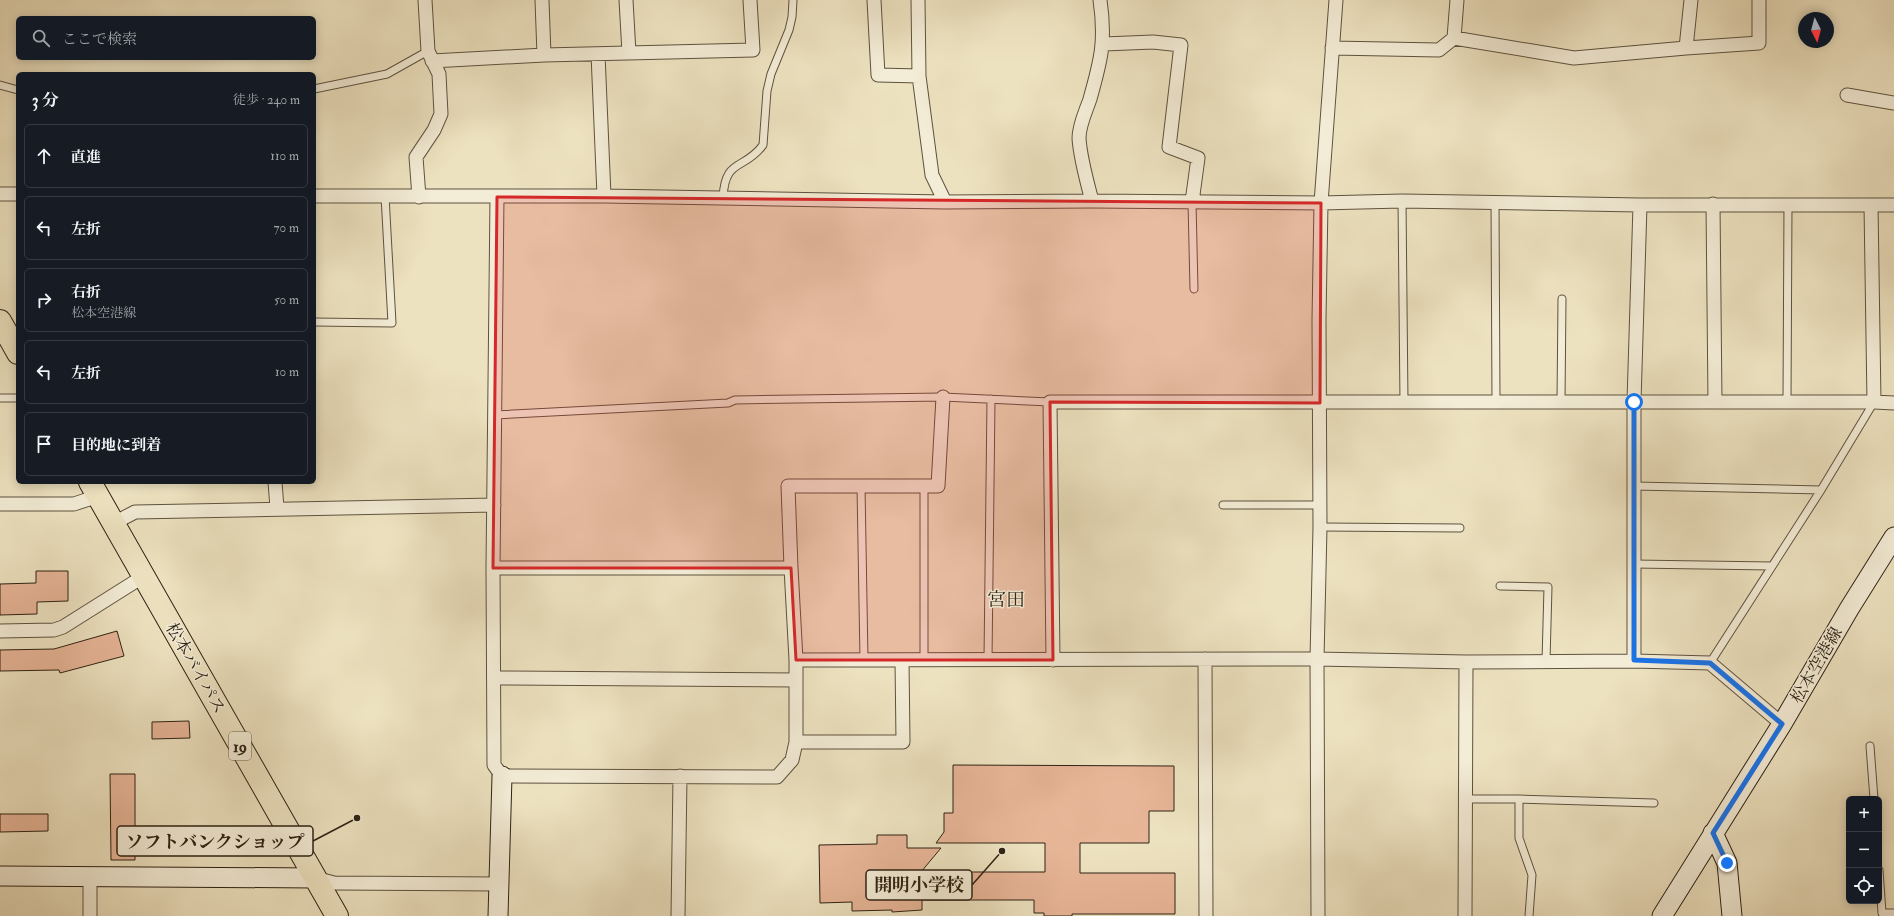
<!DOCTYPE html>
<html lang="ja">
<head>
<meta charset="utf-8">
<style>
	body { margin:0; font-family:"IM FELL Double Pica","Noto Serif JP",serif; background:#242831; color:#f1f3f6 }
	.controls { position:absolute; right:12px; bottom:12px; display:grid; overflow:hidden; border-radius:6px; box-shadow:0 2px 10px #0003 }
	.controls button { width:36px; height:36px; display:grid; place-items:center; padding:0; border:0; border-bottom:1px solid #363941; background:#171b24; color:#f1f3f6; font:20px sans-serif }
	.compass { position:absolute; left:1798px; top:12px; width:36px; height:36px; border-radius:50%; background:#171b24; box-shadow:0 2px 10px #0003; rotate:174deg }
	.stop { position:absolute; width:12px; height:12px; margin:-9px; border:3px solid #1a73e8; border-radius:50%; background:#fff }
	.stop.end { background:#1a73e8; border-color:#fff; box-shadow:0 1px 4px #0008 }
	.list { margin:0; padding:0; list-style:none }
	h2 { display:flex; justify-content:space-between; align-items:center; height:52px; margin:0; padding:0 16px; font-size:17px }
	h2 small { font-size:13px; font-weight:400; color:#9ea1a6 }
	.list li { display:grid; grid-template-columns:26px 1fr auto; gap:12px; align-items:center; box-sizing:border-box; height:64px; margin:0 8px 8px; padding:0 8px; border:1px solid #363941; border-radius:6px }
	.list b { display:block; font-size:15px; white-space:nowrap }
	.list p { margin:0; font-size:13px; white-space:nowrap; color:#9ea1a6 }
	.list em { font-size:13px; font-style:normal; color:#9ea1a6 }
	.icon { flex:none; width:22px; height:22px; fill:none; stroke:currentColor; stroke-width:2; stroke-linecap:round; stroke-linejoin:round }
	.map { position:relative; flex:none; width:1894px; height:916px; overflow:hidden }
	.search { position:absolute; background:#171b24; box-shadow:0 2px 10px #0003; left:16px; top:16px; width:300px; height:44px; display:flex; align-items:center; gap:10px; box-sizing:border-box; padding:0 14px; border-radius:6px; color:#9ea1a6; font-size:15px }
	.panel { position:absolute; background:#171b24; box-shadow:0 2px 10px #0003; left:16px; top:72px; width:300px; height:412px; border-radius:6px }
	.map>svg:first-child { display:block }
	.building { fill:#e7b597; stroke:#2e2214 }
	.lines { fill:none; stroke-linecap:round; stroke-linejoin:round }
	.lane-casing { stroke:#5e523f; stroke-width:9 }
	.street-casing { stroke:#5e523f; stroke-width:15 }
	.secondary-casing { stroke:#2e2214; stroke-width:21 }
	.highway-casing { stroke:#2e2214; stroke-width:24 }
	.lane { stroke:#f3ecd6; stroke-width:7 }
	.street { stroke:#f3ecd6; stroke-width:13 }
	.secondary { stroke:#f3ecd6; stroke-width:19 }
	.highway { stroke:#ede2c0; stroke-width:22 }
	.route { stroke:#1a73e8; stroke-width:5 }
	.marked { fill:#d62828; fill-opacity:0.2; stroke:#d62828; stroke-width:3; stroke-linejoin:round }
	.labels { text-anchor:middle; stroke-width:3; stroke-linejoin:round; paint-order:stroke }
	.shield { fill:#f3ecd6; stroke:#695f4e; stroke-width:1 }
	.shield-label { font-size:16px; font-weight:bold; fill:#2e2214 }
	.street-label { font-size:17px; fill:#2e2214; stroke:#f3ecd6 }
	.quarter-label { font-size:19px; fill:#2e2214; stroke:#f3ecd6 }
	.leader { fill:none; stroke:#2e2214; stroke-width:1.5 }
	.callout-dot { fill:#2e2214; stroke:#f3ecd6; stroke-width:1.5 }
	.callout { fill:#f3ecd6; stroke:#2e2214; stroke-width:1.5 }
	.callout-label { font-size:18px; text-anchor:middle; font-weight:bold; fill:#2e2214 }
</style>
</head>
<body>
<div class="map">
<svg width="1894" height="916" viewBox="0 0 1894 916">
	<rect width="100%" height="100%" fill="#ede2c0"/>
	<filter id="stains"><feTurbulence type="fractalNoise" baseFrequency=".005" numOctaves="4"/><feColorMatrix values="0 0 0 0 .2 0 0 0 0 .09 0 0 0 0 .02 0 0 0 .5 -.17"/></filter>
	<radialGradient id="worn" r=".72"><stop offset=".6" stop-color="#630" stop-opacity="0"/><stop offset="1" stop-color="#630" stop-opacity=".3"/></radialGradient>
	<path class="building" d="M36,571H68V601L37,602V614L0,615V584L36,583Z
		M117,631L124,656L60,673L59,670L0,671V650L54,649Z
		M189,721L190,738L152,739V722Z
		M953,765L1174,766V811H1149V843H1080V873H1175V914H1072V916H1044V913H1034V900H922V910L892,912V910L852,911V902L820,903L819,845L877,844V835H907V848H941L921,872H1045V843H936L944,832V813H953Z
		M110,774H135V860H111Z
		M0,814H48V831L0,832Z"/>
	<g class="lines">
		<g class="lane-casing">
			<path id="lane" d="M0,85L18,90
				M314,89L387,74L428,51
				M723,198C725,157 744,171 763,145L767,91L771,74L789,30L792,17L793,0
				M1402,201L1404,403
				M1192,202L1194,289
				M1495,202L1496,402
				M314,322L392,323L385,196
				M0,398H18
				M1561,402L1562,299
				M1787,402L1788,204
				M495,415L728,403L735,400L943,397L1050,402
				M861,486L864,660
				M1634,486L1821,490
				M1223,505H1320
				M1320,527L1460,528
				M1634,564L1772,566
				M1500,586L1548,587L1546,661
				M924,660V486
				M988,660L991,399
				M1710,663L1821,490L1874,402
				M1870,746L1874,799
				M1465,799H1519V838L1532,875L1529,916
				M1519,799L1654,803
				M1879,870L1882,913H1894"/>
		</g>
		<g class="street-casing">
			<path id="street" d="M542,0L544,55
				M626,0L629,53
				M874,0L878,75L919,76L932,175L945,202
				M918,0L919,76
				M1454,38L1457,0
				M1104,44L1153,42L1181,45L1169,147L1198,158L1192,202
				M1332,48L1439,50L1454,38L1574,58L1686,48L1691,0
				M1686,48L1759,43V0
				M598,54L604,196
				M432,61L544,55L753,50L750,0
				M1847,95L1894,103
				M0,194H18
				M314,196H604L945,202L1092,201L1321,203L1402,201L1640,205H1894
				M419,197L416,157L434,130L441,114L439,74L428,51L425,0
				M1092,201C1087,182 1080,157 1079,138C1079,125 1086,111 1090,99C1101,60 1106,41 1100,0
				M1713,204L1715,402
				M1871,205L1874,402
				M275,482L277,508
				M0,504H74L98,496
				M114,523L135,512L494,505
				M493,568H791L796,660V742L792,760L777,777L502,776L494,765L493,568L497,197
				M791,568L788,486H938L943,397
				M0,631L54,630L63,627L144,576
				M1205,659L1206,916
				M796,660L1317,659L1466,662L1634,661L1710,663L1782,724
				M1053,660L1050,402H1874L1894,403
				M1634,661V402L1640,205
				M494,678L796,680
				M796,742H903L902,660
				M315,878L334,883L499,884
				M90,916V876
				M678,916L680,776
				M1318,916L1317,659L1320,527L1319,320L1321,203L1336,0
				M1465,916L1466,662"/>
		</g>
		<g class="secondary-casing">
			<path id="secondary" d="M1713,833L1727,863L1732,916
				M0,876L315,878
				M498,916L502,776
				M1662,916L1782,724L1849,609L1894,537"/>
		</g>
		<g class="highway-casing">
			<path id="highway" d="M0,321L18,353
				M90,482L337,916"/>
		</g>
		<use href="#lane" class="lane"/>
		<use href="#street" class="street"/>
		<use href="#secondary" class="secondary"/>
		<use href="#highway" class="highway"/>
	</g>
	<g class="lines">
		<path class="route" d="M1634,402V660L1710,663L1782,724L1713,833L1727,863"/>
	</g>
	<path class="marked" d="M497,197L1321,203L1320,403L1050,402L1053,660H796L791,568H493Z"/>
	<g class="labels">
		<rect class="shield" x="229" y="732" width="22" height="28" rx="3"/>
		<g class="shield-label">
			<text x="240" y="752">19</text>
		</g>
		<g class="street-label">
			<text transform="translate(1816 665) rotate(-60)" y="6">松本空港線</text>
			<text transform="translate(196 668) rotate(60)" y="6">松本バイパス</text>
		</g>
		<g class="quarter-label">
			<text x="1006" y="606">宮田</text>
		</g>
	</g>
	<path class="leader" d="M357 818L313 841M1002 851L972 885"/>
	<g class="callout-dot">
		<circle cx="357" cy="818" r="4"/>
		<circle cx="1002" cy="851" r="4"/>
	</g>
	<g class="callout">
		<rect x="117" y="826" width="196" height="30" rx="4"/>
		<rect x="866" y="870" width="106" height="30" rx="4"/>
	</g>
	<g class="callout-label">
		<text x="215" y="848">ソフトバンクショップ</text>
		<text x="919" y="891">開明小学校</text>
	</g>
	<rect width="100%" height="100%" filter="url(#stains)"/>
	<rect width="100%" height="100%" fill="url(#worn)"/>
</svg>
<div class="controls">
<button>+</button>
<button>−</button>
<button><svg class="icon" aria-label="locate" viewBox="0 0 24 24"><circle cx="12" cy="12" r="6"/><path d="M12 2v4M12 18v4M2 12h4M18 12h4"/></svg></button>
</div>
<svg class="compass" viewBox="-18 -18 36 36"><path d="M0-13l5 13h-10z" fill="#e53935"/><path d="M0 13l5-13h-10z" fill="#9ea1a6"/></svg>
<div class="stop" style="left:1634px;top:402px"></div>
<div class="stop end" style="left:1727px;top:863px"></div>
<div class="search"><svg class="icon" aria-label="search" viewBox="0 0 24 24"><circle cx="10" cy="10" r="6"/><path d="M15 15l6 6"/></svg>ここで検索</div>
<section class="panel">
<h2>3 分<small>徒歩 · 240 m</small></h2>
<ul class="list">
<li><svg class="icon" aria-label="ahead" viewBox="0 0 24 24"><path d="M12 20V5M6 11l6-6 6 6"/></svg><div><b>直進</b></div><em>110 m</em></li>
<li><svg class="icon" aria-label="left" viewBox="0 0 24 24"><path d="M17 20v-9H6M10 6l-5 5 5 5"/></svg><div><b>左折</b></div><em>70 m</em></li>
<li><svg class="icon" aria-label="right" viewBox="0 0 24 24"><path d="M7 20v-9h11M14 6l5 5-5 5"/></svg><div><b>右折</b><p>松本空港線</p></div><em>50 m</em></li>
<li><svg class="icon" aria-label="left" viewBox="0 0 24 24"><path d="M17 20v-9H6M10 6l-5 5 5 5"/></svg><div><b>左折</b></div><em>10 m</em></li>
<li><svg class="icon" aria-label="arrive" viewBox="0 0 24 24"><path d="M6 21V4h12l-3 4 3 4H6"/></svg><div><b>目的地に到着</b></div></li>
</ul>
</section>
</div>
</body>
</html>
